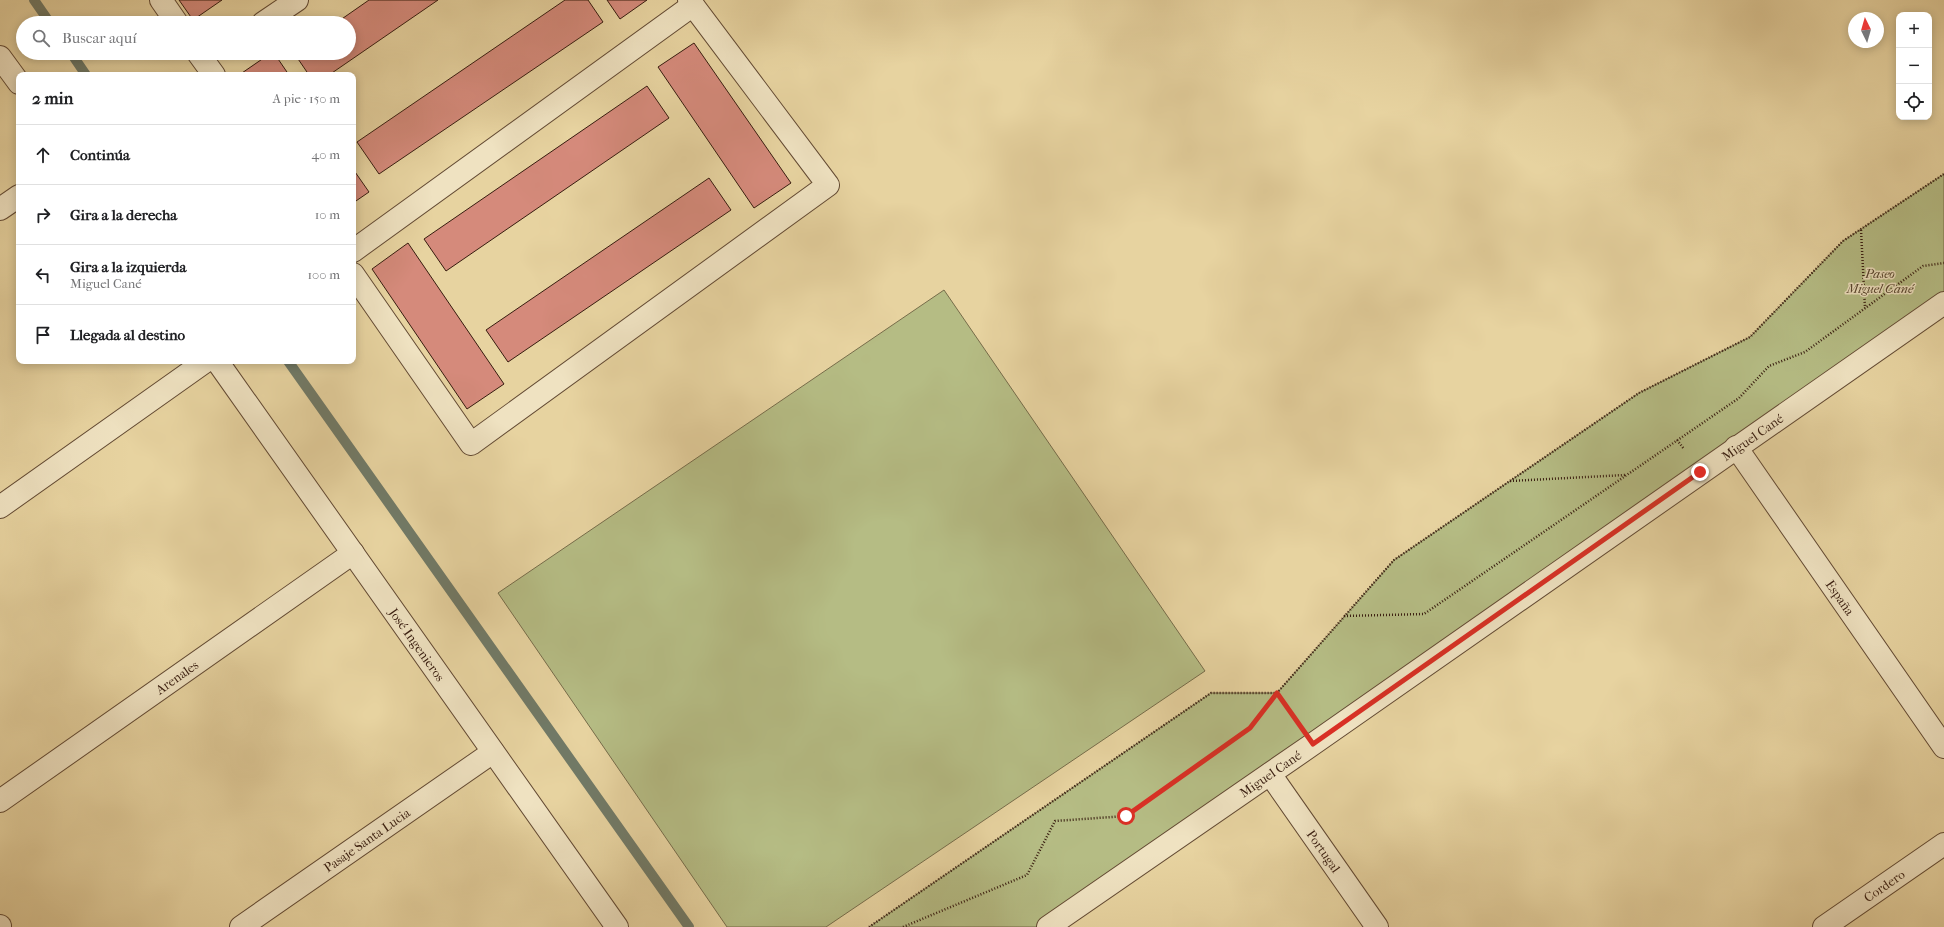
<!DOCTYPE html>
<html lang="es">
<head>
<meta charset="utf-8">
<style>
	body { margin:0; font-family:"IM FELL French Canon",serif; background:#f2f2f2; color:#202124 }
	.controls { position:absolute; right:12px; top:12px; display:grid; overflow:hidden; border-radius:8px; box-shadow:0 2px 10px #0003 }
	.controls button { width:36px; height:36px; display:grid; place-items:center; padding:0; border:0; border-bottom:1px solid #e0e0e0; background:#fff; color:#202124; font:20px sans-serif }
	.compass { position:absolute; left:1848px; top:12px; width:36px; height:36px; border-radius:50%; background:#fff; box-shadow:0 2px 10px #0003; rotate:355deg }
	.stop { position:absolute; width:12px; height:12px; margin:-9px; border:3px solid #d93025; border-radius:50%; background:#fff }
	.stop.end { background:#d93025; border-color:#fff; box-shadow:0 1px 4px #0008 }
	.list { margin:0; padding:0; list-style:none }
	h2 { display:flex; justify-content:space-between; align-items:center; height:52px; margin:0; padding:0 16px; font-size:17px }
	h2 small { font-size:13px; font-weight:400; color:#757577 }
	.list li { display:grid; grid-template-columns:26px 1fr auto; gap:12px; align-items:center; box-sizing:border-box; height:60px; padding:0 16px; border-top:1px solid #e0e0e0 }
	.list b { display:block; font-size:15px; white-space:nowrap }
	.list p { margin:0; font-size:13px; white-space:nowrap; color:#757577 }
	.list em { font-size:13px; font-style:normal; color:#757577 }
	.icon { flex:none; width:22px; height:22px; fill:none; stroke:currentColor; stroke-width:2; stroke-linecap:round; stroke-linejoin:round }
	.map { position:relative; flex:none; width:1944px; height:927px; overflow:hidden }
	.search { position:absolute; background:#fff; box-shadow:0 2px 10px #0003; left:16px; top:16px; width:340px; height:44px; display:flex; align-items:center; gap:10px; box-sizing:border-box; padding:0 14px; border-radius:22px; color:#757577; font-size:15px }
	.panel { position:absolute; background:#fff; box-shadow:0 2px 10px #0003; left:16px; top:72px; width:340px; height:292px; border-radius:8px }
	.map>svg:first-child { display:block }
	.green { fill:#b5bc84; stroke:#766c4a }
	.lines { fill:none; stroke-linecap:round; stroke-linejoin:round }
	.stream { stroke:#717a67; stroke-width:10 }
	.building { fill:#d58a7b; stroke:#371c0f }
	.street-casing { stroke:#634a33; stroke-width:24 }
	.path { stroke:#371c0f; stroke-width:2.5; stroke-dasharray:1 2; stroke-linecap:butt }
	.street { stroke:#efe2c1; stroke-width:22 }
	.route { stroke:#d93025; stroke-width:5 }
	.labels { text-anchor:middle; stroke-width:3; stroke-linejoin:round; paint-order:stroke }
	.park-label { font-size:13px; font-style:italic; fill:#56442c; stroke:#efe2c1 }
	.street-label { font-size:13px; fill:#371c0f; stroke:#efe2c1 }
</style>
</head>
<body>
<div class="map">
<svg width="1944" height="927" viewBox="0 0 1944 927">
	<rect width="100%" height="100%" fill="#e7d3a0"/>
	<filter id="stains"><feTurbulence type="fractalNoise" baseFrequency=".005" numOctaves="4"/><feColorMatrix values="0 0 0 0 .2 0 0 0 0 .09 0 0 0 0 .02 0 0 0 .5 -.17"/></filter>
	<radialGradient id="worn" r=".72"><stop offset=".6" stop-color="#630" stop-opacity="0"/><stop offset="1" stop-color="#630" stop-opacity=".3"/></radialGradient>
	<path class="green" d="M1944,174V301L1046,927H869L1211,693H1277L1394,560L1639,393L1750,337L1843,241Z
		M944,290L1205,671L826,927H727L498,593Z"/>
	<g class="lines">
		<path class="stream" d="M34,0L50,23
			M71,53L86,75
			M288,361L689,927"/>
	</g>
	<path class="building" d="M179,0H222L193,20Z
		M369,0H438L329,75H309L294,53H349V23H336Z
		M565,0H588L603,22L379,174L357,142Z
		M607,0H647L620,19Z
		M694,43L791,183L754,208L658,67Z
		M271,53H274L289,75H239Z
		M647,86L669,118L446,271L424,239Z
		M353,169L369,192L353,203Z
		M709,178L731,210L508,362L486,330Z
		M408,243L504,384L467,409L372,269Z"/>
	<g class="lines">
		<g class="street-casing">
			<g id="street">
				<path d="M161,0L177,23"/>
				<path d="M263,23L297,0"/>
				<path d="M198,53L214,75"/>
				<path d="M0,57L19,83"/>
				<path d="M0,209L19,196"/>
				<path d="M353,251L693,5"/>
				<path d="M353,274L471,444L828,185L689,0"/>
				<path id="s1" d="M217,361L617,927"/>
				<path id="s2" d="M1736,447L1944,747"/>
				<path d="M0,507L206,361"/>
				<path id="s3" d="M1270,774L1377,927"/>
				<path id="s4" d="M0,801L353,553"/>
				<path d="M0,926V927"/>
				<path id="s5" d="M241,927L493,752"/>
				<path id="s6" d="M1048,927L1313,744L1944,303"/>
				<path id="s7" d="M1824,927L1944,844"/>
			</g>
		</g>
		<path class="path" d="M1861,230L1865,308
			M1677,440L1684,449
			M1510,481L1625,475
			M1344,616L1424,614L1739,398L1769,366L1805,352L1923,266L1944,263
			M869,927L1211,693H1277L1394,560L1639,393L1750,337L1843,241L1944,174
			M903,927L1027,875L1055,821L1126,816L1250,728L1277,693L1297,721"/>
		<use href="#street" class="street"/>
	</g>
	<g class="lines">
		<path class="route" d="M1126,816L1250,728L1277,693L1313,744L1700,472"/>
	</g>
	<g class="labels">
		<g class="park-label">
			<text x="1880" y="278">Paseo<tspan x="1880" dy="15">Miguel Cané</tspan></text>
		</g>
		<g class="street-label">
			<text dy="5" stroke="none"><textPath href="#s6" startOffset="858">Miguel Cané</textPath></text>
			<text dy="5" stroke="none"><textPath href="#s2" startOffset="183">España</textPath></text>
			<text dy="5" stroke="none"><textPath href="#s1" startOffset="347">José Ingenieros</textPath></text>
			<text dy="5" stroke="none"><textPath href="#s4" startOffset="216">Arenales</textPath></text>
			<text dy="5" stroke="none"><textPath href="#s6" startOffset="270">Miguel Cané</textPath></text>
			<text dy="5" stroke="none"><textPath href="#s5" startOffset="153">Pasaje Santa Lucia</textPath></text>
			<text dy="5" stroke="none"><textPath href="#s3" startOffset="94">Portugal</textPath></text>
			<text dy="5" stroke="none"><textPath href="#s7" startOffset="73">Cordero</textPath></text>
		</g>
	</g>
	<rect width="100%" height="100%" filter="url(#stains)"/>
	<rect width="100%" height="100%" fill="url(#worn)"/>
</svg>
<div class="controls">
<button>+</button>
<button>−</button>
<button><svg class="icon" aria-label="locate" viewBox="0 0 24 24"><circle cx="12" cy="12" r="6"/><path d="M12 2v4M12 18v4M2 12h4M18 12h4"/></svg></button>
</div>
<svg class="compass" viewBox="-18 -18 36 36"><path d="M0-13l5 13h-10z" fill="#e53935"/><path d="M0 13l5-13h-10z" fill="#757577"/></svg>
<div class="stop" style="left:1126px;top:816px"></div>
<div class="stop end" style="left:1700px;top:472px"></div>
<div class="search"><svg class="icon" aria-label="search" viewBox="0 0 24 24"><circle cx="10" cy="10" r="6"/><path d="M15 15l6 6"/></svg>Buscar aquí</div>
<section class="panel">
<h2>2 min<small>A pie · 150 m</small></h2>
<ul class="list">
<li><svg class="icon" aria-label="ahead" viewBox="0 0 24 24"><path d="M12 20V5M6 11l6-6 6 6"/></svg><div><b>Continúa</b></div><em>40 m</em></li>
<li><svg class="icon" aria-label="right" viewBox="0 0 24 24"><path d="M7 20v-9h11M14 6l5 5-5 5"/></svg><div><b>Gira a la derecha</b></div><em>10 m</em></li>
<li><svg class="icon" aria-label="left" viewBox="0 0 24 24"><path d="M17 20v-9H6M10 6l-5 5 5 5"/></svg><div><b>Gira a la izquierda</b><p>Miguel Cané</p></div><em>100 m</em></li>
<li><svg class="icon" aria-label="arrive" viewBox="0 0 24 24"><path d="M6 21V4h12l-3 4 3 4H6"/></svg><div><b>Llegada al destino</b></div></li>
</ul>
</section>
</div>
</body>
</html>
